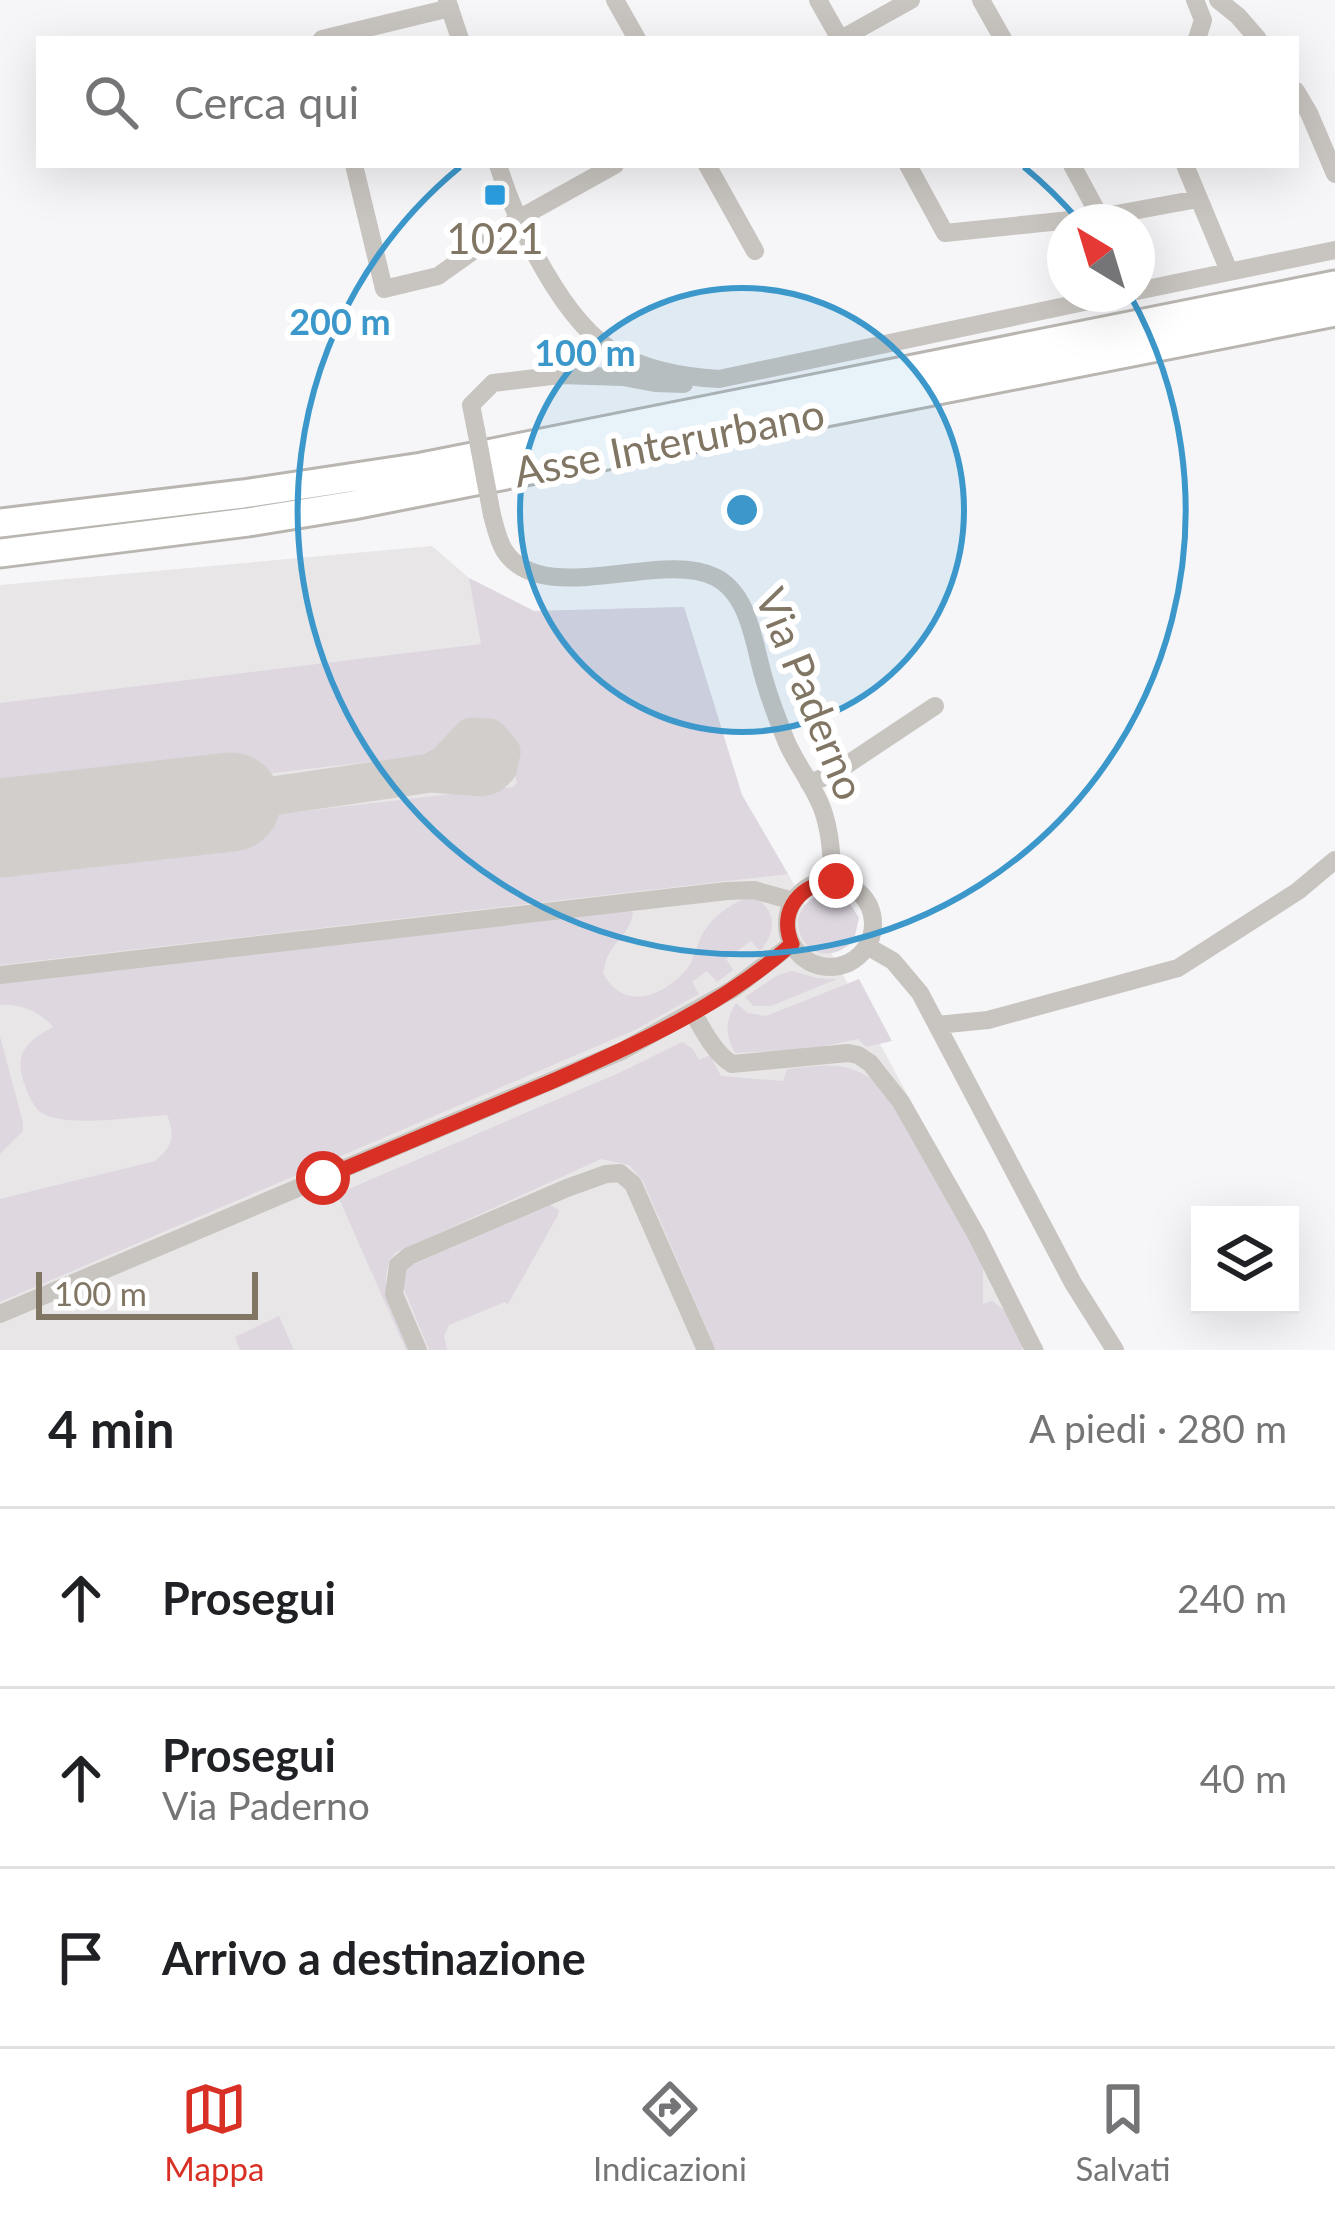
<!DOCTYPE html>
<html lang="it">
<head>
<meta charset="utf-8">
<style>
	body { margin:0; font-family:Lato,sans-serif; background:#f6f6f6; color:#202124 }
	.controls { position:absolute; right:36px; bottom:36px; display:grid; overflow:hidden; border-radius:0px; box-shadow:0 12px 48px #0002 }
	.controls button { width:108px; height:108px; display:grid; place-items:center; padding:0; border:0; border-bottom:3px solid #e0e0e0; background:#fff; color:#202124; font:60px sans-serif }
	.compass { position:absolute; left:1047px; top:204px; width:108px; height:108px; border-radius:50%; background:#fff; box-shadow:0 12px 48px #0002; rotate:322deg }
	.scale { position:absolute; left:36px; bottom:30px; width:222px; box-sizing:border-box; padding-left:12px; border:6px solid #817564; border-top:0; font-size:33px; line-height:42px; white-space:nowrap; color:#817564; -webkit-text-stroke:9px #fff; paint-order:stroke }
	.stop { position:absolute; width:36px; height:36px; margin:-27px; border:9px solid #d93025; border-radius:50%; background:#fff }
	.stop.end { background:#d93025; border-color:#fff; box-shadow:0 3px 12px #0008 }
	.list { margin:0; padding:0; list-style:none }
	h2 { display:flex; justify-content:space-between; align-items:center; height:156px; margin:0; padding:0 48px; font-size:51px }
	h2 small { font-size:39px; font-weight:400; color:#757577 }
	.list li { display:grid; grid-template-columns:78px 1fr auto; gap:36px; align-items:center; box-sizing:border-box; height:180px; padding:0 48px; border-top:3px solid #e0e0e0 }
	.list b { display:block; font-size:45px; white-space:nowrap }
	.list p { margin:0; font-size:39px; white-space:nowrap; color:#757577 }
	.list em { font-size:39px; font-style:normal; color:#757577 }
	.icon { flex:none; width:66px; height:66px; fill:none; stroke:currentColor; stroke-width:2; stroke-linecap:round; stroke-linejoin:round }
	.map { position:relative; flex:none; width:1335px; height:1350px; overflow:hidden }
	.search { position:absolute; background:#fff; box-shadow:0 12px 48px #0002; left:36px; right:36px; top:36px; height:132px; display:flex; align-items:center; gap:30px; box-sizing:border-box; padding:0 42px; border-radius:0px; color:#757577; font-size:45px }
	.sheet { height:696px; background:#fff }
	nav { display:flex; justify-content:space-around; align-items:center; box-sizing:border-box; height:168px; border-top:3px solid #e0e0e0; background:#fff; font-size:33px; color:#757577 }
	nav a { display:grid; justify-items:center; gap:6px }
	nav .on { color:#d93025 }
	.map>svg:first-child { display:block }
	.built { fill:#e8e6e6 }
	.green { fill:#ded7e0 }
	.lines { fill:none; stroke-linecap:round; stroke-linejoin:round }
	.taxiway { stroke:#d2cecc; stroke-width:39 }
	.runway { stroke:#d2cecc; stroke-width:99 }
	.highway-casing { stroke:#b9b6b1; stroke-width:33 }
	.minor { stroke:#c8c4bf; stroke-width:18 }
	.highway { stroke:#fff; stroke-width:27 }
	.minor-bridge { stroke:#c8c4bf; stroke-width:18 }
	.route { stroke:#d93025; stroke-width:15 }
	.ring { fill:none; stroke:#3c97ca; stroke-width:6 }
	.poi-dot { fill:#2ba0e3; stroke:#fff; stroke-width:4.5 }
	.labels { text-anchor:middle; stroke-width:12; stroke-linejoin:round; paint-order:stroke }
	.poi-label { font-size:42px; fill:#817564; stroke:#fff }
	.street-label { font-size:42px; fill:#817564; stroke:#fff }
	.centre { fill:#3c97ca; stroke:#fff; stroke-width:6 }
	.ring-label { font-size:36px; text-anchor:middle; font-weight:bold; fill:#3c97ca; stroke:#fff; stroke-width:12; stroke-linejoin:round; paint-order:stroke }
</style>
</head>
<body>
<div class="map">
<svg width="1335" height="1350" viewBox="0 0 1335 1350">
	<rect width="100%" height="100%" fill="#f6f6f9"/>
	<path class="built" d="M432,546L469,578L534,611L684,607L742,795L795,886L1045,1350H0V585Z"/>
	<path class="green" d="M469,578L534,611L684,607L742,795L788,874L0,965V846L513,787L517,783L507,737L495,723L470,719L453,729L444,751L436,754L0,805V703L481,644Z
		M824,893L847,899L859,918L854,940C813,983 769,912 824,893Z
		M753,896C777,910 777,932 760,951L751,941L726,959L733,970L717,982L707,971L692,982L699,994L637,1029L0,1302V1199L155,1161C172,1147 176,1136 167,1115C138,1116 59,1130 38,1110C31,1103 24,1085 22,1076C15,1049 33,1038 53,1027C42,1012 18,1003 0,1005V980L626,908L633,913C629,934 618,937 609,954C605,960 605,967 603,973C623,1012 663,997 687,969C696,957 697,939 707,927C718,912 736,901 753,896Z
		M792,971L817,978L837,979L771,1006H753L745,997L778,975Z
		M859,979L892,1041L866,1047L858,1039L809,1049L735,1053C725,1034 725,1021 736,1003L748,1013L766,1016Z
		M0,1036L23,1123V1131L0,1154Z
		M682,1042L693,1049L699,1060L710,1055L721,1076L783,1081L787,1069C832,1065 852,1059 887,1092L983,1264V1304L992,1301L1007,1312L1022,1344V1350H716L643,1181L629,1165L601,1159L395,1253C372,1283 398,1319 411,1350H406L337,1194L621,1072Z
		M550,1205L559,1210L558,1215L508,1304L505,1302L449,1325L444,1336L447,1350H429L401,1282L407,1267Z
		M279,1316L294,1350H240L235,1337Z"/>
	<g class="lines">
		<path class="taxiway" d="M231,802L431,773L482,777L491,774L498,767L501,752L489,738L472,737L446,764L431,773"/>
		<path class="runway" d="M0,828L231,802"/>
		<g class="highway-casing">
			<path id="highway" d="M0,523L243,494L422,467L1335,285
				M0,553L248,522L353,505L1335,312"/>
		</g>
		<path class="minor" d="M447,0L460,39
			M615,0L637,39
			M818,0L840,39
			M981,0L1003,39
			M1195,0L1203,20L1197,39
			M1218,0L1238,16L1258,39
			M322,39L450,8
			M841,39L911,0
			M1296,91L1309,113L1335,174
			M354,165L384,289L438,276L518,219L615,165
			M498,165C516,223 563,324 618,354C649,371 684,377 719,379L1122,294
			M707,165L755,251
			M908,165L945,233L1100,217L1198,199
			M1072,165L1100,217
			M1185,165L1229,271
			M1137,291L1335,250
			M476,430L471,405L493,383L560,375L623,377L655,383L684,384
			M492,515C495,526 498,540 504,550C541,610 661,549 715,577C751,595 754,648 765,682C771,703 779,723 787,743C797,765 813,785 822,808C830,830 833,858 831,881
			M809,783L833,774L935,706
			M787 924a43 43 0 1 1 86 0a43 43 0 1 1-86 0Z
			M867,946L893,961L920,993L1073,1283L1115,1350
			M0,975L727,891L754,890L793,901
			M693,1013C704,1031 714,1053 732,1064L848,1053L858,1055L870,1063L901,1102L977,1236L1034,1350
			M937,1025L988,1020L1178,968L1298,891L1335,860
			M0,1314L622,1051L733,989L792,944
			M418,1350L394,1294L398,1265L409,1256L567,1188L606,1174L620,1173L633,1184L706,1350"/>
		<use href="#highway" class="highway"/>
		<path class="minor-bridge" d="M476,430L492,515"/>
	</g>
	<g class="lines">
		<path class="route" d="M323,1178C399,1146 476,1114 553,1081C637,1044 723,1005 792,944C777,910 802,882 836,881"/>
	</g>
	<circle cx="742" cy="510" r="222" fill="#3c97ca" fill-opacity=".12"/>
	<g class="ring">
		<circle cx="742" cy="510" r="222"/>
		<path d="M1024 167A444 444 0 0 1 1080 222M1130 295A444 444 0 1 1 460 167"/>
	</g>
	<rect class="poi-dot" x="483" y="183" width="24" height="24" rx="6"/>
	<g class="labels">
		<g class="poi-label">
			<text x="495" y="254">1021</text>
		</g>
		<g class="street-label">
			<text transform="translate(669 443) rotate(-11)" y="15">Asse Interurbano</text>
			<text transform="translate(810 694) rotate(68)" y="15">Via Paderno</text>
		</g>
	</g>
	<circle cx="742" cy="510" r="18" class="centre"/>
	<g class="ring-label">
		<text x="340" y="335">200 m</text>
		<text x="585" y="366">100 m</text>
	</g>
</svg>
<div class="controls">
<button><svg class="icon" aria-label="layers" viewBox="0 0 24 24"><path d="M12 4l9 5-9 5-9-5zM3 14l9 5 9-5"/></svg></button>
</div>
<svg class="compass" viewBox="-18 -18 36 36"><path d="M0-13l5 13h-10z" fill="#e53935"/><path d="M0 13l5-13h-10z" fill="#757577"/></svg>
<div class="scale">100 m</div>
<div class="stop" style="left:323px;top:1178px"></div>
<div class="stop end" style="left:836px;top:881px"></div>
<div class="search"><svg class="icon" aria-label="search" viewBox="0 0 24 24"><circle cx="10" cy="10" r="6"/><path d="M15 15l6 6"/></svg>Cerca qui</div>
</div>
<section class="sheet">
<h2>4 min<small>A piedi · 280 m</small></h2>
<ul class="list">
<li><svg class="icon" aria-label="ahead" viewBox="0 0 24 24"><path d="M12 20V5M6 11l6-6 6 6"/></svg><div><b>Prosegui</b></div><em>240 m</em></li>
<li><svg class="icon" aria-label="ahead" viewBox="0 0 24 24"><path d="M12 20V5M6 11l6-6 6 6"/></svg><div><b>Prosegui</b><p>Via Paderno</p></div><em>40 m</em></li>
<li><svg class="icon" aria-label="arrive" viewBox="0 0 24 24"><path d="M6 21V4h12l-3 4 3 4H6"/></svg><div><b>Arrivo a destinazione</b></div></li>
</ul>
</section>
<nav>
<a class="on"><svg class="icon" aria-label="map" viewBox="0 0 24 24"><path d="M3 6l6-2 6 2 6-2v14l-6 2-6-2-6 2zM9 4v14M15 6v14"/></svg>Mappa</a>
<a><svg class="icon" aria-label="directions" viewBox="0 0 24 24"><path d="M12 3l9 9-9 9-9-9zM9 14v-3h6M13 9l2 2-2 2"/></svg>Indicazioni</a>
<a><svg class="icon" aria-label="saved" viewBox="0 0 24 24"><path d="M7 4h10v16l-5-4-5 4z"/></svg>Salvati</a>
</nav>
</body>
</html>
